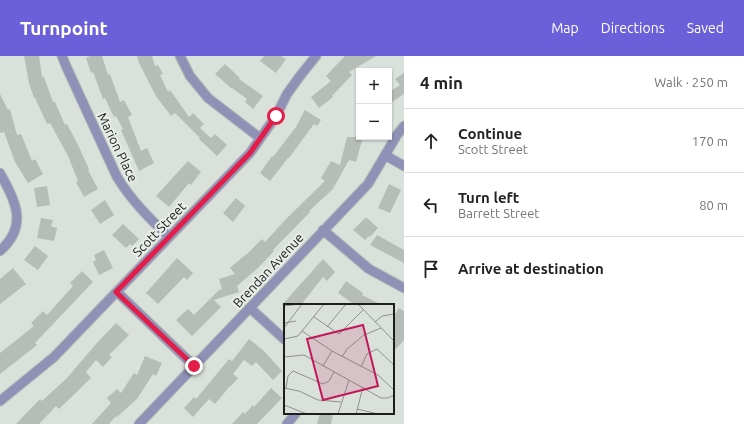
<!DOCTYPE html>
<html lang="en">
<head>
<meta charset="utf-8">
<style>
	body { margin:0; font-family:Ubuntu,sans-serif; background:#f6f6f6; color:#222 }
	.controls { position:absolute; right:12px; top:12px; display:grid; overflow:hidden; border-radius:0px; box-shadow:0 1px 3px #0004 }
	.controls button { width:36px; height:36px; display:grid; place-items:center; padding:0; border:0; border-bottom:1px solid #e0e0e0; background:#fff; color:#222; font:20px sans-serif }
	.stop { position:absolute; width:12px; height:12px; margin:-9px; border:3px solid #e11d48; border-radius:50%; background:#fff }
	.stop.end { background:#e11d48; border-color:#fff; box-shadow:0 1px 4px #0008 }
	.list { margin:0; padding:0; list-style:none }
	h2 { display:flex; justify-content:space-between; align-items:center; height:52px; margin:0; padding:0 16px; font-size:17px }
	h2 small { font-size:13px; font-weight:400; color:#767676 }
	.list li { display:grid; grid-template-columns:26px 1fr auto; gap:12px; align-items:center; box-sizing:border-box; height:64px; padding:0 16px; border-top:1px solid #e0e0e0 }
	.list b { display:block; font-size:15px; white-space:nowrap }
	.list p { margin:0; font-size:13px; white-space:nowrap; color:#767676 }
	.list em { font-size:13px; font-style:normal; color:#767676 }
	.icon { flex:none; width:22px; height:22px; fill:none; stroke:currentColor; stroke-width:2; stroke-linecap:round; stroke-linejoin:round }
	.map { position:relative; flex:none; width:404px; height:368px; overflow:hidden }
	header { display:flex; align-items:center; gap:24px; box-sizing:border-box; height:56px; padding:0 20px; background:#6c60da; color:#fff }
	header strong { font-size:19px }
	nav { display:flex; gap:22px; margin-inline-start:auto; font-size:14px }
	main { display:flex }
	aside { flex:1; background:#fff }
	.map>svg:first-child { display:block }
	.building { fill:#b6bcb6 }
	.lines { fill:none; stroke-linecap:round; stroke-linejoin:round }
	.minor-casing { stroke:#b8bdb8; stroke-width:11 }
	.minor { stroke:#9091b7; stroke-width:9 }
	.route { stroke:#e11d48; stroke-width:5 }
	.labels { text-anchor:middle; stroke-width:4; stroke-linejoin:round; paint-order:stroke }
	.street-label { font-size:13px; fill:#1c1e1c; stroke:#e7ede7 }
	.inset-road { fill:none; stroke:#8e928e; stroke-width:1 }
	.view { fill:#c2185b; fill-opacity:0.15; stroke:#c2185b; stroke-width:2 }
	.inset-edge { fill:none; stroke:#1c1e1c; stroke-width:2 }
</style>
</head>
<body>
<header>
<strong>Turnpoint</strong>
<nav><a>Map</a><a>Directions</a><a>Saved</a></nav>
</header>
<main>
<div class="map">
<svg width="404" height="368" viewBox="0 0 404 368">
	<rect width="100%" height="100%" fill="#dae0da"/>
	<path class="building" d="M24,0H39L42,21H44L53,46H55L65,69L67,68L77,87L89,113L88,114L98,133L84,141L76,126L78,125L68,100L50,67L47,68L35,42H34L29,27Z
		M90,0H102L108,19L110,18L120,46L124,44L132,59L128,61L141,95L147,92L154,107L139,115L121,74L123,73L116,60L114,61L105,42L103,43L93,16L91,17L86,2Z
		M137,0H152L155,10L158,9L163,18L160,19L168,36L170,34L189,61L193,57L204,68L200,72L211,82L215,78L227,89L217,100L199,83L200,82L175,57L171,60L156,40L139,7Z
		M264,0H281L286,3L276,17L260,5Z
		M345,0H376L349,16L352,19L332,40L333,41L319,52L311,41L331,25L326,20Z
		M225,8L240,22L239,23L263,40L253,53L245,46L247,43L232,32H231L215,18Z
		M404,17V38L389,48V36L400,29L395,23Z
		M0,38L8,54L10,53L17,79L21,78L32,105L35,103L43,118L28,127L15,106L4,76L0,77Z
		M305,54L321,64L317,70L314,68L289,102H288L270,125L260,117L272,100L273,101L296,71Z
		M347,81H363L356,106L349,104L334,131L332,130L334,132L309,155L310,156L273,194L274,195L258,212L237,230L239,236L214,244L221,251L192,280L176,264L188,253L194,259L219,234L222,233L219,223L235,218L230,212L245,199V200L262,183L265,186L287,162L325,125L321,122L331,105L340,109Z
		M188,105L201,116L191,129L189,127L169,151L156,140Z
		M389,128L401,134L390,157L378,152Z
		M47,130L50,149L37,151L34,132Z
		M236,142L245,150L233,166L223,157Z
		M105,144L114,159L100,168L91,154Z
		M41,162L53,164L51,170L57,172L54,185L37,182Z
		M365,162H367L378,172L370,181L369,180L365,184L353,174Z
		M123,168L139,183L132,190L130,188L126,192L112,179Z
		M377,179L404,194V207L370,189Z
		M35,190L48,200L38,214L24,204Z
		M104,194L113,212L99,219L93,206L96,204L94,199Z
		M177,202L193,217L187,224L184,221L158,248L146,237Z
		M323,203L335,216L327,225L323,221L301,249H282Z
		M13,212L26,228L0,248V223Z
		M82,215L93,226L35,287L37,289L0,318V297L34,270L31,267L43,255L47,259L73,230L70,227Z
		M346,225L363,237L362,239L382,249H355L338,237Z
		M399,252L404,255V284L393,296V261Z
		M116,267L129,279L109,299L112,301L103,311L96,304L86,316L91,322L59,353L56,350L39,368H16L40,343L42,345L67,322L96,288Z
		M249,283L264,295L282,315L273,324L256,306L252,310L244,304L233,318L238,322L231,330H230L215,348L209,343L193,361L184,352L194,341L196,343L229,303L232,305Z
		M145,300L162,307L156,320L153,318L137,343L117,361L116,360L109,368H92L111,347L107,342L117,333L121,337L134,317L137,319Z
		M271,332L282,342L257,368H232L243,356L245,358L253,349L254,351Z
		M320,357H333L331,368H317Z"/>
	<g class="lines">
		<g class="minor-casing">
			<path id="minor" d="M62,0L66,10L117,121C131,144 149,162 169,181
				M180,0L190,20L208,42L260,82
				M385,99L404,110
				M0,117C15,145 29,169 0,195
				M323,174L369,213L404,232
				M117,236L194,310
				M250,252L285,284
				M0,345L54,301L250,97L276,60L287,38L300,20L316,0
				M139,368L368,128L397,79L404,70
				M287,368L296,357"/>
		</g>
		<use href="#minor" class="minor"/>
	</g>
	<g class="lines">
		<path class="route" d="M194,310L116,236L250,97L276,60"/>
	</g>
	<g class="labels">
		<g class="street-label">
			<text transform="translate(118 91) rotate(64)" y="5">Marion Place</text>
			<text transform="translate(159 173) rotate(-46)" y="5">Scott Street</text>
			<text transform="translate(268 214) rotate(-47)" y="5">Brendan Avenue</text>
		</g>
	</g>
	<g transform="translate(284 248)">
		<rect width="110" height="110" fill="#dae0da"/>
		<path class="inset-road" d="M74,0L110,37M0,2L16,0M30,13L55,30L79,6M91,18L98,12L110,10M0,19L12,17M43,23L62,0M0,24L18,0M18,27L48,47L94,71L110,86M0,35L14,32L40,0M0,53L20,51L97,94H104L110,91M58,53L63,45L80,31L97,24M39,62L48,47M77,63L83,50L93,45L110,61M0,84L15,87L34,96L57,98M2,84L4,72L9,67L39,80L45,77L50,68M0,101L23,110M73,105L94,110M54,110L65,76M72,110L79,83"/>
		<path class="view" d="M79,21L94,82L39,96L23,35Z"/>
		<rect width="110" height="110" class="inset-edge"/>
	</g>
</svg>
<div class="controls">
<button>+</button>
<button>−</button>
</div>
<div class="stop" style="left:276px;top:60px"></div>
<div class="stop end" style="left:194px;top:310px"></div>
</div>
<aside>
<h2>4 min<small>Walk · 250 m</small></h2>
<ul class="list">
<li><svg class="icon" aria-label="ahead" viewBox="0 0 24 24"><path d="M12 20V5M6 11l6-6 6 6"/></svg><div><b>Continue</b><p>Scott Street</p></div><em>170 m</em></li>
<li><svg class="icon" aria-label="left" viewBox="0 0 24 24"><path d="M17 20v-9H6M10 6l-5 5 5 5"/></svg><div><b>Turn left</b><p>Barrett Street</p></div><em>80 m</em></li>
<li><svg class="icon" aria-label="arrive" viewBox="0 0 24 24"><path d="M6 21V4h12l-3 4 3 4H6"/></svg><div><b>Arrive at destination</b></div></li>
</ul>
</aside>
</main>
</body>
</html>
